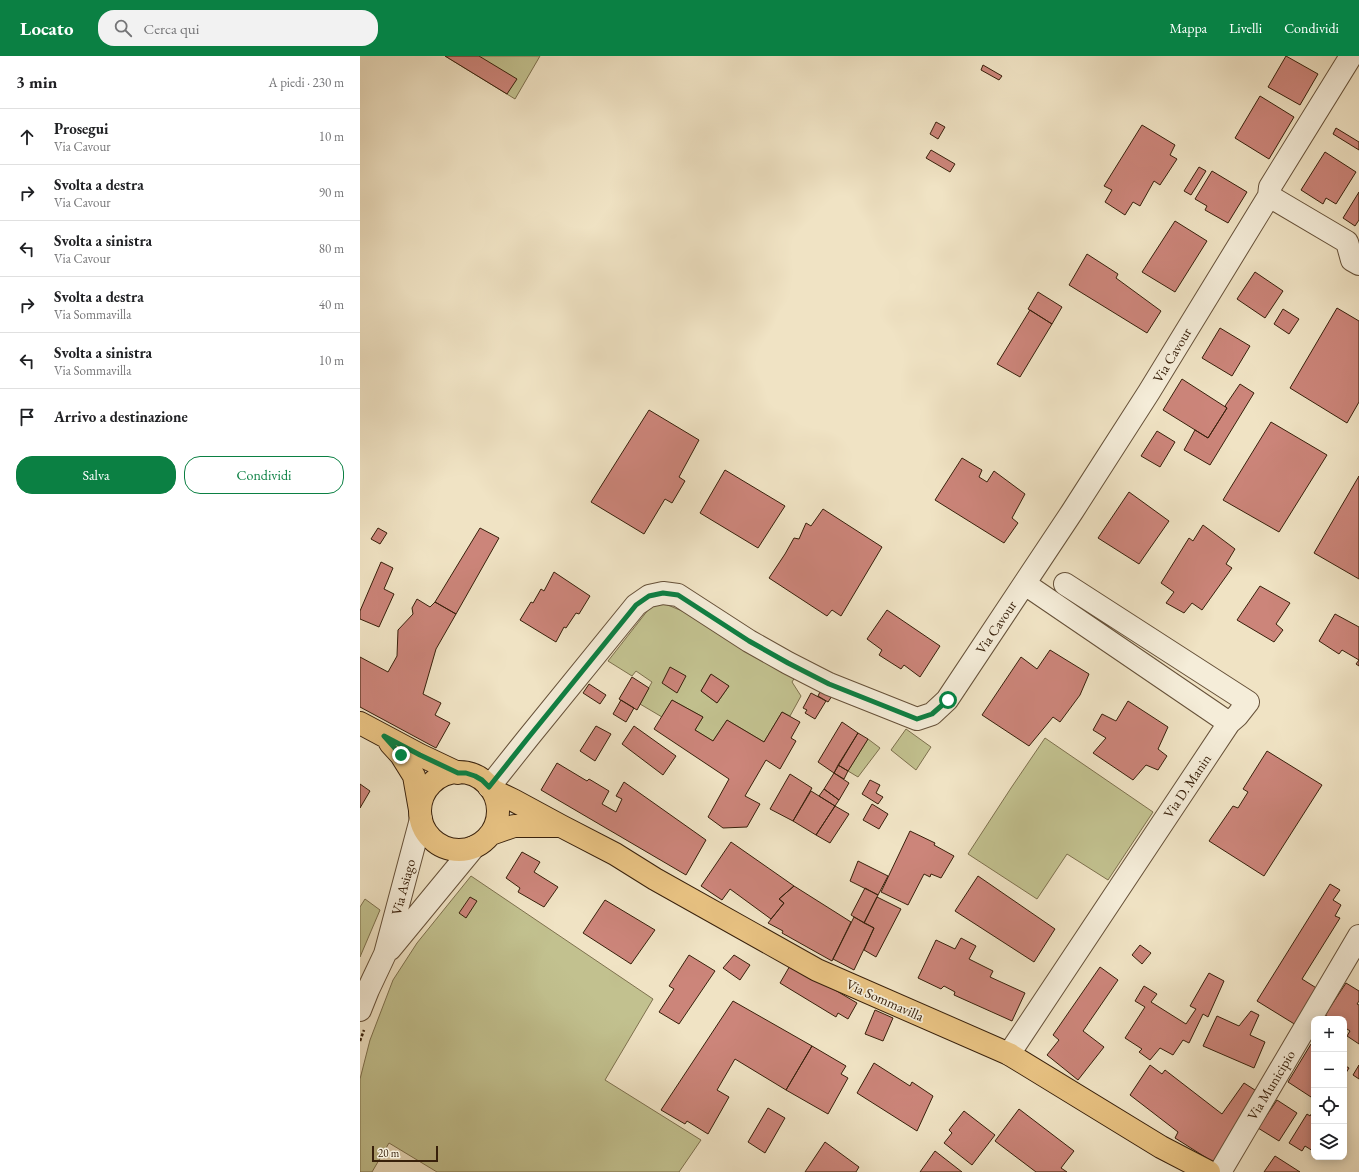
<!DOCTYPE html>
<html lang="it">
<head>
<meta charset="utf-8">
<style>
	body { margin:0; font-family:"EB Garamond",serif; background:#f2f2f2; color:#202124 }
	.controls { position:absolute; right:12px; bottom:12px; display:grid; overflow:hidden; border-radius:8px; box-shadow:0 2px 10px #0003 }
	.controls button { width:36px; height:36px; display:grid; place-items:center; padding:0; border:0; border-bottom:1px solid #e0e0e0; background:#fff; color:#202124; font:20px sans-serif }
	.scale { position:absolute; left:12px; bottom:10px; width:66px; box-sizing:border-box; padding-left:4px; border:2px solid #38200b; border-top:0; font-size:11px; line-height:14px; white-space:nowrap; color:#38200b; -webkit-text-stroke:3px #f5edd9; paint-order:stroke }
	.stop { position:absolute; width:12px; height:12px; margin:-9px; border:3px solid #0b8043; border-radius:50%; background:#fff }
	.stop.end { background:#0b8043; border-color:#fff; box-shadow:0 1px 4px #0008 }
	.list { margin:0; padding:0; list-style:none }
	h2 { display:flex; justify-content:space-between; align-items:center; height:52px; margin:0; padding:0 16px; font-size:17px }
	h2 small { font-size:13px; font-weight:400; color:#757577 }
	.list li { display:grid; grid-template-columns:26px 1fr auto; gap:12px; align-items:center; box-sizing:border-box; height:56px; padding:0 16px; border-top:1px solid #e0e0e0 }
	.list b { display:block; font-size:15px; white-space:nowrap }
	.list p { margin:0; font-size:13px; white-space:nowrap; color:#757577 }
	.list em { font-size:13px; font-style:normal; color:#757577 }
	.actions { display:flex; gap:8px; padding:12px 16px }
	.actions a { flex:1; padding:9px 0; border:1px solid #0b8043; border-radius:16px; text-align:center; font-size:14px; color:#0b8043 }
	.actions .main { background:#0b8043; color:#fff }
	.icon { flex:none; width:22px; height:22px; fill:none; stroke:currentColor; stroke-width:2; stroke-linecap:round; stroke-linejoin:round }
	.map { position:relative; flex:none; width:999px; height:1116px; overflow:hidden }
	header { display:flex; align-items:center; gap:24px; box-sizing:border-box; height:56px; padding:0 20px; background:#0b8043; color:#fff }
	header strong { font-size:19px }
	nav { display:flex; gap:22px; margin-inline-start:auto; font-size:14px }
	.search { width:280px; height:36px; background:#f2f2f2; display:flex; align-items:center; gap:10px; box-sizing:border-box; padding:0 14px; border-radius:16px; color:#757577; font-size:15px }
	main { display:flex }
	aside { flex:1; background:#fff }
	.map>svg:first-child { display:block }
	.green { fill:#c2c18f; stroke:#7d704d; fill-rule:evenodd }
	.building { fill:#cc857a; stroke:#38200b }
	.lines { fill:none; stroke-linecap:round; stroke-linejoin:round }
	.minor-casing { stroke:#665139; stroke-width:24 }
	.major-casing { stroke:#38200b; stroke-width:24 }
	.path { stroke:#38200b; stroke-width:2.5; stroke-dasharray:3 2; stroke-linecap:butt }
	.minor { stroke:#f5edd9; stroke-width:22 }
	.major { stroke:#e8c282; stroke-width:22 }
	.route { stroke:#0b8043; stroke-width:5 }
	.labels { text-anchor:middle; stroke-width:3.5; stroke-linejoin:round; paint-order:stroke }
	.street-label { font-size:14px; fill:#38200b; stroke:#f5edd9 }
</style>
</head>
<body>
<header>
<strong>Locato</strong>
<div class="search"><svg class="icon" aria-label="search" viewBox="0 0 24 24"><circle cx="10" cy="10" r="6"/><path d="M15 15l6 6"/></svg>Cerca qui</div>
<nav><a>Mappa</a><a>Livelli</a><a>Condividi</a></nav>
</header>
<main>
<aside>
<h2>3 min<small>A piedi · 230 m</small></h2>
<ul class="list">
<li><svg class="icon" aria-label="ahead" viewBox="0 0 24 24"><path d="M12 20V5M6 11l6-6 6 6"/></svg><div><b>Prosegui</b><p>Via Cavour</p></div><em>10 m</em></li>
<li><svg class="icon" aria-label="right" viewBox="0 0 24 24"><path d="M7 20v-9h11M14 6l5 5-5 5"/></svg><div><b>Svolta a destra</b><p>Via Cavour</p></div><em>90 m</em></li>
<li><svg class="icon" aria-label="left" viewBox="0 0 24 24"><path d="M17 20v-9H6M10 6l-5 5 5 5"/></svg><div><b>Svolta a sinistra</b><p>Via Cavour</p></div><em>80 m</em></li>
<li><svg class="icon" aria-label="right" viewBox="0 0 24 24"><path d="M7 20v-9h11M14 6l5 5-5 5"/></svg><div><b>Svolta a destra</b><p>Via Sommavilla</p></div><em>40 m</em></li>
<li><svg class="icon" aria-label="left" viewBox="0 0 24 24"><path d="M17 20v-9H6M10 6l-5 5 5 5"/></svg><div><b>Svolta a sinistra</b><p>Via Sommavilla</p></div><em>10 m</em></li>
<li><svg class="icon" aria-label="arrive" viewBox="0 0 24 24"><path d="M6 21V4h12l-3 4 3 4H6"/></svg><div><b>Arrivo a destinazione</b></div></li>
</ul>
<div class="actions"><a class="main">Salva</a><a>Condividi</a></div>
</aside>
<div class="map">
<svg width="999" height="1116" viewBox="0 0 999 1116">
	<rect width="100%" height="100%" fill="#f0e3c4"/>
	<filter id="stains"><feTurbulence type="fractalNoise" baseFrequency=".005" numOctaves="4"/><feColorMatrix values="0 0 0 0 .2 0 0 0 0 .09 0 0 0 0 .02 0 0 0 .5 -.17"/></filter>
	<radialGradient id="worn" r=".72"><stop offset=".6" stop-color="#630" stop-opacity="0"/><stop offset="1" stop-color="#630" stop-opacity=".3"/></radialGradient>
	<path class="green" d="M85,0H180L155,43Z
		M303,547L334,560L435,621L432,626L441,640L430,660L422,656L404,686L367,664L353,685L335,674L343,661L312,644L302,661L280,648L292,626L276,615L272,620L248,605L288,554L295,548ZM350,619L369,630L357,647L341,635Z
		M546,673L571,691L556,714L531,694Z
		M685,682L793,756L748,824L707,798L677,843L608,798L651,732Z
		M508,683L520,692L498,721L488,715Z
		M111,820L293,943L245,1024L341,1084L319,1116H77L29,1087L12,1116H0V1023L10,984L33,924L57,887Z
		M5,843L20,854L0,901V851Z"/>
	<path class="building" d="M85,0H119L157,23L147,38Z
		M926,0L958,18L940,49L908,31Z
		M623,9L642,20L639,24L621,14Z
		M900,40L934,61L909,103L875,82Z
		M576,66L585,71L578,83L570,78Z
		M782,69L815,89L810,99L817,103L800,129L794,125L780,150L773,146L765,159L745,146L752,134L744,130Z
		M976,72L999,86V94L973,78Z
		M571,94L595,108L590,116L566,102Z
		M965,96L996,116L976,148L966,142L963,148L941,134Z
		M839,111L846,115L831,139L824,135Z
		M852,115L887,136L868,167L845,154L847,150L835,143Z
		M999,136V164L995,170L983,162Z
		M815,165L847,185L815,236L782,216Z
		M727,198L758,218L756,222L801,255L787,277L709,229Z
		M895,216L923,235L905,262L877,243Z
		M678,236L702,251L692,268L668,253Z
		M977,252L999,265V346L987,367L930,332Z
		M923,253L939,263L929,278L914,268Z
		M670,254L692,268L660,321L637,308Z
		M860,272L890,290L872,320L842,302Z
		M822,323L867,352L848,382L803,354Z
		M880,328L894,337L850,409L824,394L835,374L848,382L867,352L865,350Z
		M289,354L339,384L319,421L325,425L312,447L305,443L284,478L231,446Z
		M911,366L967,399L919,476L863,444Z
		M797,375L815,386L800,411L781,400Z
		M602,402L622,414L619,421L627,426L634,415L665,438L652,462L658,467L644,487L575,444Z
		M365,414L425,450L398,492L340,457Z
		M999,420V523L954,497Z
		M769,436L809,465L779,508L738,482Z
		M463,453L522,491L481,560L472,554L467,560L409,522L425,498L434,482L439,483L446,467L451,470Z
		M843,469L875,493L866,508L872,512L842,554L832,547L824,557L806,547L814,536L801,527L829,482L833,485Z
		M18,472L27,477L20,488L11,483Z
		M120,472L139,482L96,558L75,546Z
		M21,506L33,512L24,533L34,538L19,571L0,563V555Z
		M194,516L230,540L219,558L216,557L206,572L204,571L196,586L160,564L171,546L173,547L181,533L184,535Z
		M900,530L930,547L916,568L923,574L914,586L877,564Z
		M57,543L70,551L75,546L96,558L76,593L63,638L81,647L75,659L90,667L76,692L0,651V601L28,616L37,600L38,574L53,558L52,552Z
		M527,554L580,590L560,621L544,609L541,613L519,599L522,594L507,583Z
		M975,558L999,571V610L996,608L999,604L982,594L979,598L959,585Z
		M690,594L729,618L720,639L700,666L693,661L669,690L622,659L661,601L677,613Z
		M310,611L326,620L317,637L302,627Z
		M351,618L369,630L357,647L341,635Z
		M272,621L289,632L277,654L259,643Z
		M229,628L246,639L240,648L223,637Z
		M461,634L472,640L468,646L458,640Z
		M451,637L466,645L455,663L445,657L447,654L443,652Z
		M261,644L274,652L266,666L253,658Z
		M312,644L343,661L335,674L353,685L367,664L404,686L422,656L440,666L431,682L436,685L420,713L406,704L385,740L400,748L387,771L363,772L348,761L369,723L294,673Z
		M768,645L808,671L798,693L807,700L798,714L786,709L773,724L733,697L746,682L733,674L742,658L756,665Z
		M482,666L498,677L474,717L458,706Z
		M236,670L251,678L235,705L220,695Z
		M274,670L316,700L303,719L262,688Z
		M498,677L508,683L488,715L478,709Z
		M907,695L962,729L904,820L849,785L873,750L878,752L888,736L883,733Z
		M197,707L227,725L229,723L249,735L242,748L256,756L262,743L256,740L264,726L346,784L326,819L181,734Z
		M478,709L488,715L484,723L474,717Z
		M474,717L489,727L479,744L464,733Z
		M430,718L452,732L433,765L410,753Z
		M510,724L520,729L516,737L523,741L518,748L502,738Z
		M0,728L10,735L0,752Z
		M464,733L479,744L475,750L459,740Z
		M451,735L475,750L456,779L433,765Z
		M512,748L528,758L519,773L503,764Z
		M475,750L489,758L470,787L456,779Z
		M550,775L575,787L574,789L594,800L581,822L571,818L570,821L564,818L548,849L521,836Z
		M371,786L434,830L419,843L424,847L411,863L370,833L362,844L341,830Z
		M162,796L180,806L174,816L198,831L184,851L158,836L160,832L146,822Z
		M498,805L528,820L518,839L490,825Z
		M618,820L695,873L674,906L595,855Z
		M970,828L980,834L973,844L981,849L975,860L980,862L942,923L958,933L936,969L897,945Z
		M434,830L491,866L472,905L422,877L423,875L408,867L424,847L419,843Z
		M505,832L518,839L504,867L491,859Z
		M110,841L117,845L106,862L99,857Z
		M517,841L541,853L516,901L504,894L514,872L504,867Z
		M245,844L295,874L271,908L223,877Z
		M494,861L514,872L494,914L473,903Z
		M601,882L616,890L609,903L633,915L630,921L665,937L652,965L594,939L595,936L584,930L581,933L558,922L576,884L595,893Z
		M780,889L791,897L782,908L772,899Z
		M329,899L355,915L319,968L299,956L314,933L309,930Z
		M374,899L390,909L380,924L363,912Z
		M431,908L497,947L488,963L478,957L476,961L420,927Z
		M740,911L758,924L723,975L744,991L718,1024L687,999L699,984L693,979Z
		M849,917L864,925L848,961L843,958L829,987L823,984L813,999L800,992L790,1004L779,996L782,993L765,982L785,951L775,945L784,930L797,938L791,946L826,968L836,953L830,950Z
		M986,927L999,935V945L997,948L999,949V988L987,980L990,975L984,971V963H972L965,959Z
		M373,945L452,990L426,1034L375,1003L357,1034L369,1041L348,1078L327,1065L325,1068L301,1054Z
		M515,954L533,962L523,985L505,978Z
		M891,955L899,959L890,979L905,986L894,1012L843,990L857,960L879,970Z
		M951,988L954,990V1035L951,1041L928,1026Z
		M452,990L486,1010L481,1018L488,1022L468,1058L426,1034Z
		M514,1007L550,1030L552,1026L573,1040L557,1075L497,1037Z
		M790,1009L802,1018L805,1014L862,1058L884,1027L898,1036L853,1106L815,1082L818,1076L770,1039Z
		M984,1009L989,1012L984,1020Z
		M999,1009V1023L993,1019Z
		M917,1044L937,1057L919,1085L898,1072Z
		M408,1052L425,1062L405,1097L388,1086Z
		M659,1053L714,1095L701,1112L707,1116H676L635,1085Z
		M604,1055L635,1079L612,1109L584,1087L592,1077L589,1074Z
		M953,1055L954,1093L953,1095L945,1090L942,1095L929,1087L947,1058L950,1060Z
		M465,1086L499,1111L496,1116H445Z
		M575,1095L602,1116H560Z
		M915,1100L940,1116H904Z"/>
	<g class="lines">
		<g class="minor-casing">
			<path id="minor" d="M909,140L987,186L992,204L999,208
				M705,528L888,646L877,660L869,667
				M129,731L168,682L276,549L289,540L303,537L318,539L389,585L428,607L469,628L557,663L572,658L587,644L712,456L789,336L909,140L910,131L991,0
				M30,893L114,791
				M0,954L8,934L25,898L61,763
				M649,998L869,667L665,528
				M860,1116L999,880"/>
		</g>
		<g class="major-casing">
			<path id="major" d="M0,667L60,699L98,717
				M30,687L41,699L54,720L60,754
				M60 755a39 39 0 1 1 78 0a39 39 0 1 1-78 0Z
				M132,734L153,744L201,770L255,798L295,823L457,914L649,998L801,1091L849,1116
				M131,778L154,770H199"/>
		</g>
		<path class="path" d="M0,985L4,974"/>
		<use href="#minor" class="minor"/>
		<use href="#major" class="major"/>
	</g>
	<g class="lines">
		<path class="route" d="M41,699L24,680L60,699L98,717H106L115,720L122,724L129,731L168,682L276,549L289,540L303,537L318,539L389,585L428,607L469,628L557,663L572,658L588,644"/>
	</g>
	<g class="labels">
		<g class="street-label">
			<text transform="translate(812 299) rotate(-59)" y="5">Via Cavour</text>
			<text transform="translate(636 571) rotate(-56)" y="5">Via Cavour</text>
			<text transform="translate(827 730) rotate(-56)" y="5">Via D. Manin</text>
			<text transform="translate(43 831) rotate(-75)" y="5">Via Asiago</text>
			<text transform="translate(525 944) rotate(24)" y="5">Via Sommavilla</text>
			<text transform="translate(911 1029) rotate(-59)" y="5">Via Municipio</text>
		</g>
	</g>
	<rect width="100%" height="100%" filter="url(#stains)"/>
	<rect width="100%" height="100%" fill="url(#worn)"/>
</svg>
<div class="controls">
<button>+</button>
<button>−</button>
<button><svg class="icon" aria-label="locate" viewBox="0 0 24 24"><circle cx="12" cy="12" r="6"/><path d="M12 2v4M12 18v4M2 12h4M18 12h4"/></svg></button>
<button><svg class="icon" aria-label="layers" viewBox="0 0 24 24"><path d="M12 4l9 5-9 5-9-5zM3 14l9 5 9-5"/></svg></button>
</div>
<div class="scale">20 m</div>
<div class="stop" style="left:588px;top:644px"></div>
<div class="stop end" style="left:41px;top:699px"></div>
</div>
</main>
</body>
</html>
